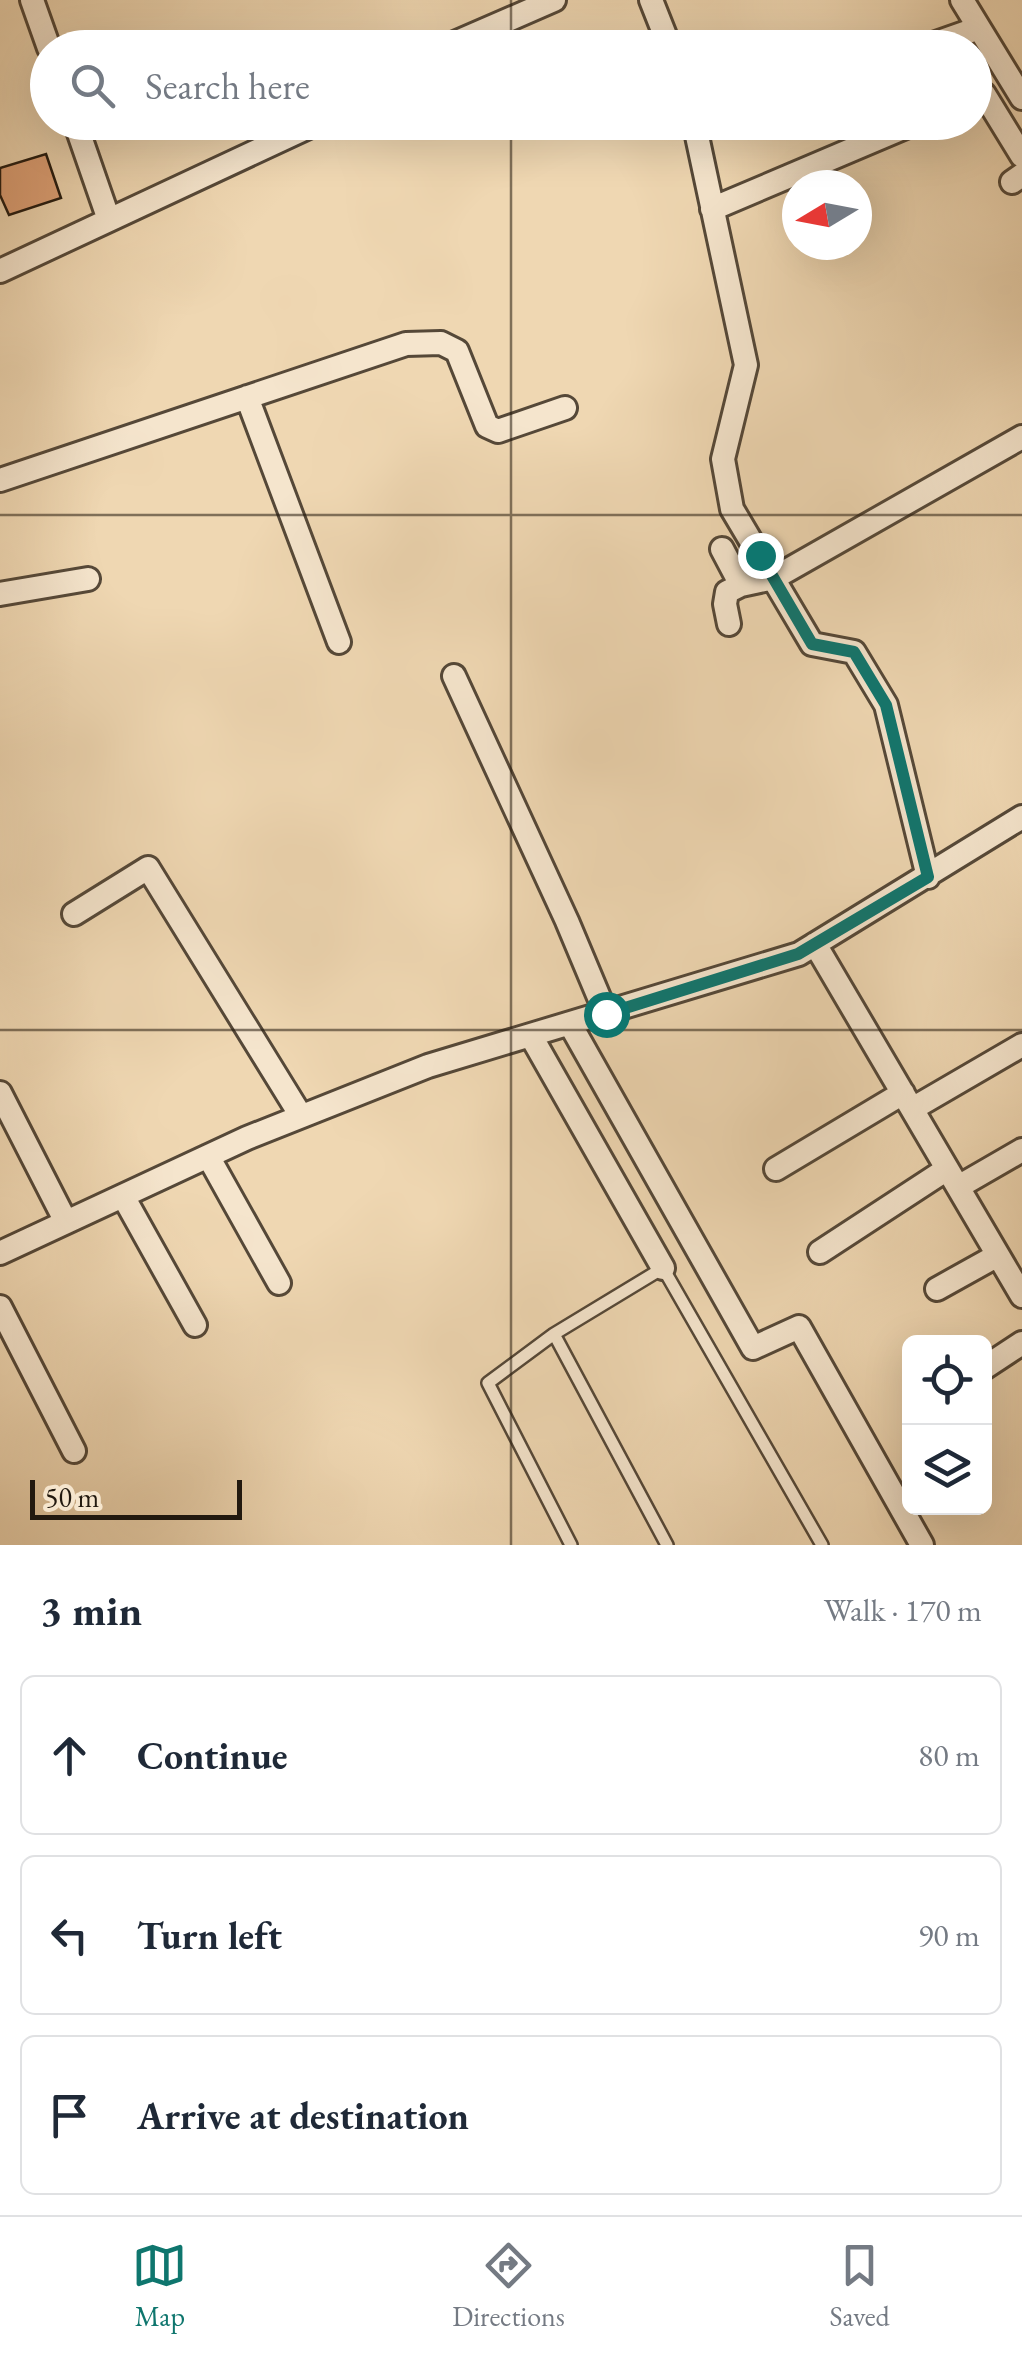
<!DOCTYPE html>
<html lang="en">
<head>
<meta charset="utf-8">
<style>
	body { margin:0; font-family:"EB Garamond",serif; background:#f6f6f7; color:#1f2937 }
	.controls { position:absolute; right:30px; bottom:30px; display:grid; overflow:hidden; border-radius:15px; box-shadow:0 10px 40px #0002 }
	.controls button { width:90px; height:90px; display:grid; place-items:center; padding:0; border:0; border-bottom:2px solid #e0e1e3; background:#fff; color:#1f2937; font:50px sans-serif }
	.compass { position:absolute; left:782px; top:170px; width:90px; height:90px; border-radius:50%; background:#fff; box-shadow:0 10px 40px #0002; rotate:260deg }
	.scale { position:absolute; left:30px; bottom:25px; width:212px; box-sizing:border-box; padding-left:10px; border:5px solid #22190f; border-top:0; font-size:28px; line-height:35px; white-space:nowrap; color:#22190f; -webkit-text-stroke:8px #f5e5cd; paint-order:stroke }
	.stop { position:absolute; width:30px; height:30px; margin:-22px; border:8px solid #0f766e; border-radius:50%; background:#fff }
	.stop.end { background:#0f766e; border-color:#fff; box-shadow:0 2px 10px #0008 }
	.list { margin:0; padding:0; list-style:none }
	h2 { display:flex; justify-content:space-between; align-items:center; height:130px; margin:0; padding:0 40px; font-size:42px }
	h2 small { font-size:32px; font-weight:400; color:#747a83 }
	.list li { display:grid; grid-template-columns:65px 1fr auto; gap:30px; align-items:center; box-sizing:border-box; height:160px; margin:0 20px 20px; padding:0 20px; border:2px solid #e0e1e3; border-radius:15px }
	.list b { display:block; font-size:38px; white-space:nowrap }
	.list em { font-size:32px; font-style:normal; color:#747a83 }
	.icon { flex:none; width:55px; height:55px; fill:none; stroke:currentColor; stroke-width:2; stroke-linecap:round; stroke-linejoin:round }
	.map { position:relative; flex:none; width:1022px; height:1545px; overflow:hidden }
	.search { position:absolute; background:#fff; box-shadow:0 10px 40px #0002; left:30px; right:30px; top:30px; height:110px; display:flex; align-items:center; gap:25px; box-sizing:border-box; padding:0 35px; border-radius:55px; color:#747a83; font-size:38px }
	.sheet { height:670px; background:#fff }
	nav { display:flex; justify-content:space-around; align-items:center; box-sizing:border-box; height:140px; border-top:2px solid #e0e1e3; background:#fff; font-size:28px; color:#747a83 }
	nav a { display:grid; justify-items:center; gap:5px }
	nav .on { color:#0f766e }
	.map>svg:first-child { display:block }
	.building { fill:#dea177; stroke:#22190f; stroke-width:2.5 }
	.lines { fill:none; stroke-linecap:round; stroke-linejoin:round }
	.service-casing { stroke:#554838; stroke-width:16 }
	.minor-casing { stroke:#554838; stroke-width:28 }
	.service { stroke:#f5e5cd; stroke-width:11 }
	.minor { stroke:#f5e5cd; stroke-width:22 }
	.route { stroke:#0f766e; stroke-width:12 }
	.grid { fill:none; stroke:#22190f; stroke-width:2.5; stroke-opacity:0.55 }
</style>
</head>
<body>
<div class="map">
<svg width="1022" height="1545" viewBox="0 0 1022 1545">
	<rect width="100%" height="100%" fill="#efd7b2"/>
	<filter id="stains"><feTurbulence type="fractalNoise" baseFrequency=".002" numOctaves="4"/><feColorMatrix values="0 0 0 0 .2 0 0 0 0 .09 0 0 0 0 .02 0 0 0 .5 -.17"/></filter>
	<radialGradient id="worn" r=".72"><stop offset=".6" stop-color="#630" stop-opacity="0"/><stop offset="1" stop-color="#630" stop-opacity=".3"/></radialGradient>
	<path class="building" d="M46,154L61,198L9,215L0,195V168Z"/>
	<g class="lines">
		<g class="service-casing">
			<path id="service" d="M554,1334L667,1545
				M571,1545L488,1383L554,1334L663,1268L822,1545"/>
		</g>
		<g class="minor-casing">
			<path id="minor" d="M32,0L49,48
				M651,0L670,48
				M962,0L1022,98
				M443,48L554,0
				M922,48L979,28
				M974,98L984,94L1022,156
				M75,122L109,220
				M694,122L746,365L723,459L732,509L812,644L854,652L886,705L928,877
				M1012,182L1022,175
				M712,209L917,122
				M0,271L319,122
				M247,397L339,642
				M0,480L406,344L441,343L457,351L487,426L498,431L565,408
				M722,549L741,585L774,578L1022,437
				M0,594L88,579
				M729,624L725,604L727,592L741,585
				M454,676L567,921L606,1014
				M74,914L148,868L301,1116
				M815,944L1022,1296
				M570,1024L753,1348L799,1327L922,1545
				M531,1036L663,1268
				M0,1093L66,1222
				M912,1109L1022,1045
				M208,1156L279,1283
				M776,1169L903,1093
				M958,1187L1022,1150
				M123,1196L195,1325
				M820,1252L947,1169
				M0,1253L247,1138L428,1066L799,954L1022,817
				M937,1289L998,1255
				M0,1307L74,1451
				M984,1368L1022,1343"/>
		</g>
		<use href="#service" class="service"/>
		<use href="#minor" class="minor"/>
	</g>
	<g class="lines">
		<path class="route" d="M606,1014L798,954L928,877L886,705L854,652L812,644L760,555"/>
	</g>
	<path class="grid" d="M511,0V48M511,122V1545M0,515H1022M0,1030H1022"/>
	<rect width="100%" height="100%" filter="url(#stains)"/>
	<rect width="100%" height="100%" fill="url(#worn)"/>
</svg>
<div class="controls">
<button><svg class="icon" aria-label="locate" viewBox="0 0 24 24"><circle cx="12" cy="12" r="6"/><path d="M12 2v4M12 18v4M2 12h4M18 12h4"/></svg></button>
<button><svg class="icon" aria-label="layers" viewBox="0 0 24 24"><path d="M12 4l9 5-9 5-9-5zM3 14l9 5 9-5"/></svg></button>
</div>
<svg class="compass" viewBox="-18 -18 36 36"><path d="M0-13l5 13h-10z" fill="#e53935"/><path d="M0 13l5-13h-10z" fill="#747a83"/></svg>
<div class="scale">50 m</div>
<div class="stop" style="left:606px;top:1014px"></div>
<div class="stop end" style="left:760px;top:555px"></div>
<div class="search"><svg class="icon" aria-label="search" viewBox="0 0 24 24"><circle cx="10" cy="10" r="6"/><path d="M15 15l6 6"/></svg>Search here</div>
</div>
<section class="sheet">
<h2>3 min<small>Walk · 170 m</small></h2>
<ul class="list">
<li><svg class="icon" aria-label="ahead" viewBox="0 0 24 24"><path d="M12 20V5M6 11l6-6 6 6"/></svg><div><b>Continue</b></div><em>80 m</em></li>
<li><svg class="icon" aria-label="left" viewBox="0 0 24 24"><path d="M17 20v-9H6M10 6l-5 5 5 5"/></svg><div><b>Turn left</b></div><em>90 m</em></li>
<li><svg class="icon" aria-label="arrive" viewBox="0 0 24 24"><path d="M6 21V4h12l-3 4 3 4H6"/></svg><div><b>Arrive at destination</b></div></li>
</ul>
</section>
<nav>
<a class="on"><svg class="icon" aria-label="map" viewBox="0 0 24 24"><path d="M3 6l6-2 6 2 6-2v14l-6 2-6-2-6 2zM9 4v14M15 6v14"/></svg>Map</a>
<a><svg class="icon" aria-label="directions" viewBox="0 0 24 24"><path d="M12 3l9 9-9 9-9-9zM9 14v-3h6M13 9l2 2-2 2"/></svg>Directions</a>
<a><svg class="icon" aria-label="saved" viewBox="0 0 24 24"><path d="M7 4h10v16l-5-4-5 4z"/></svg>Saved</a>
</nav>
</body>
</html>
